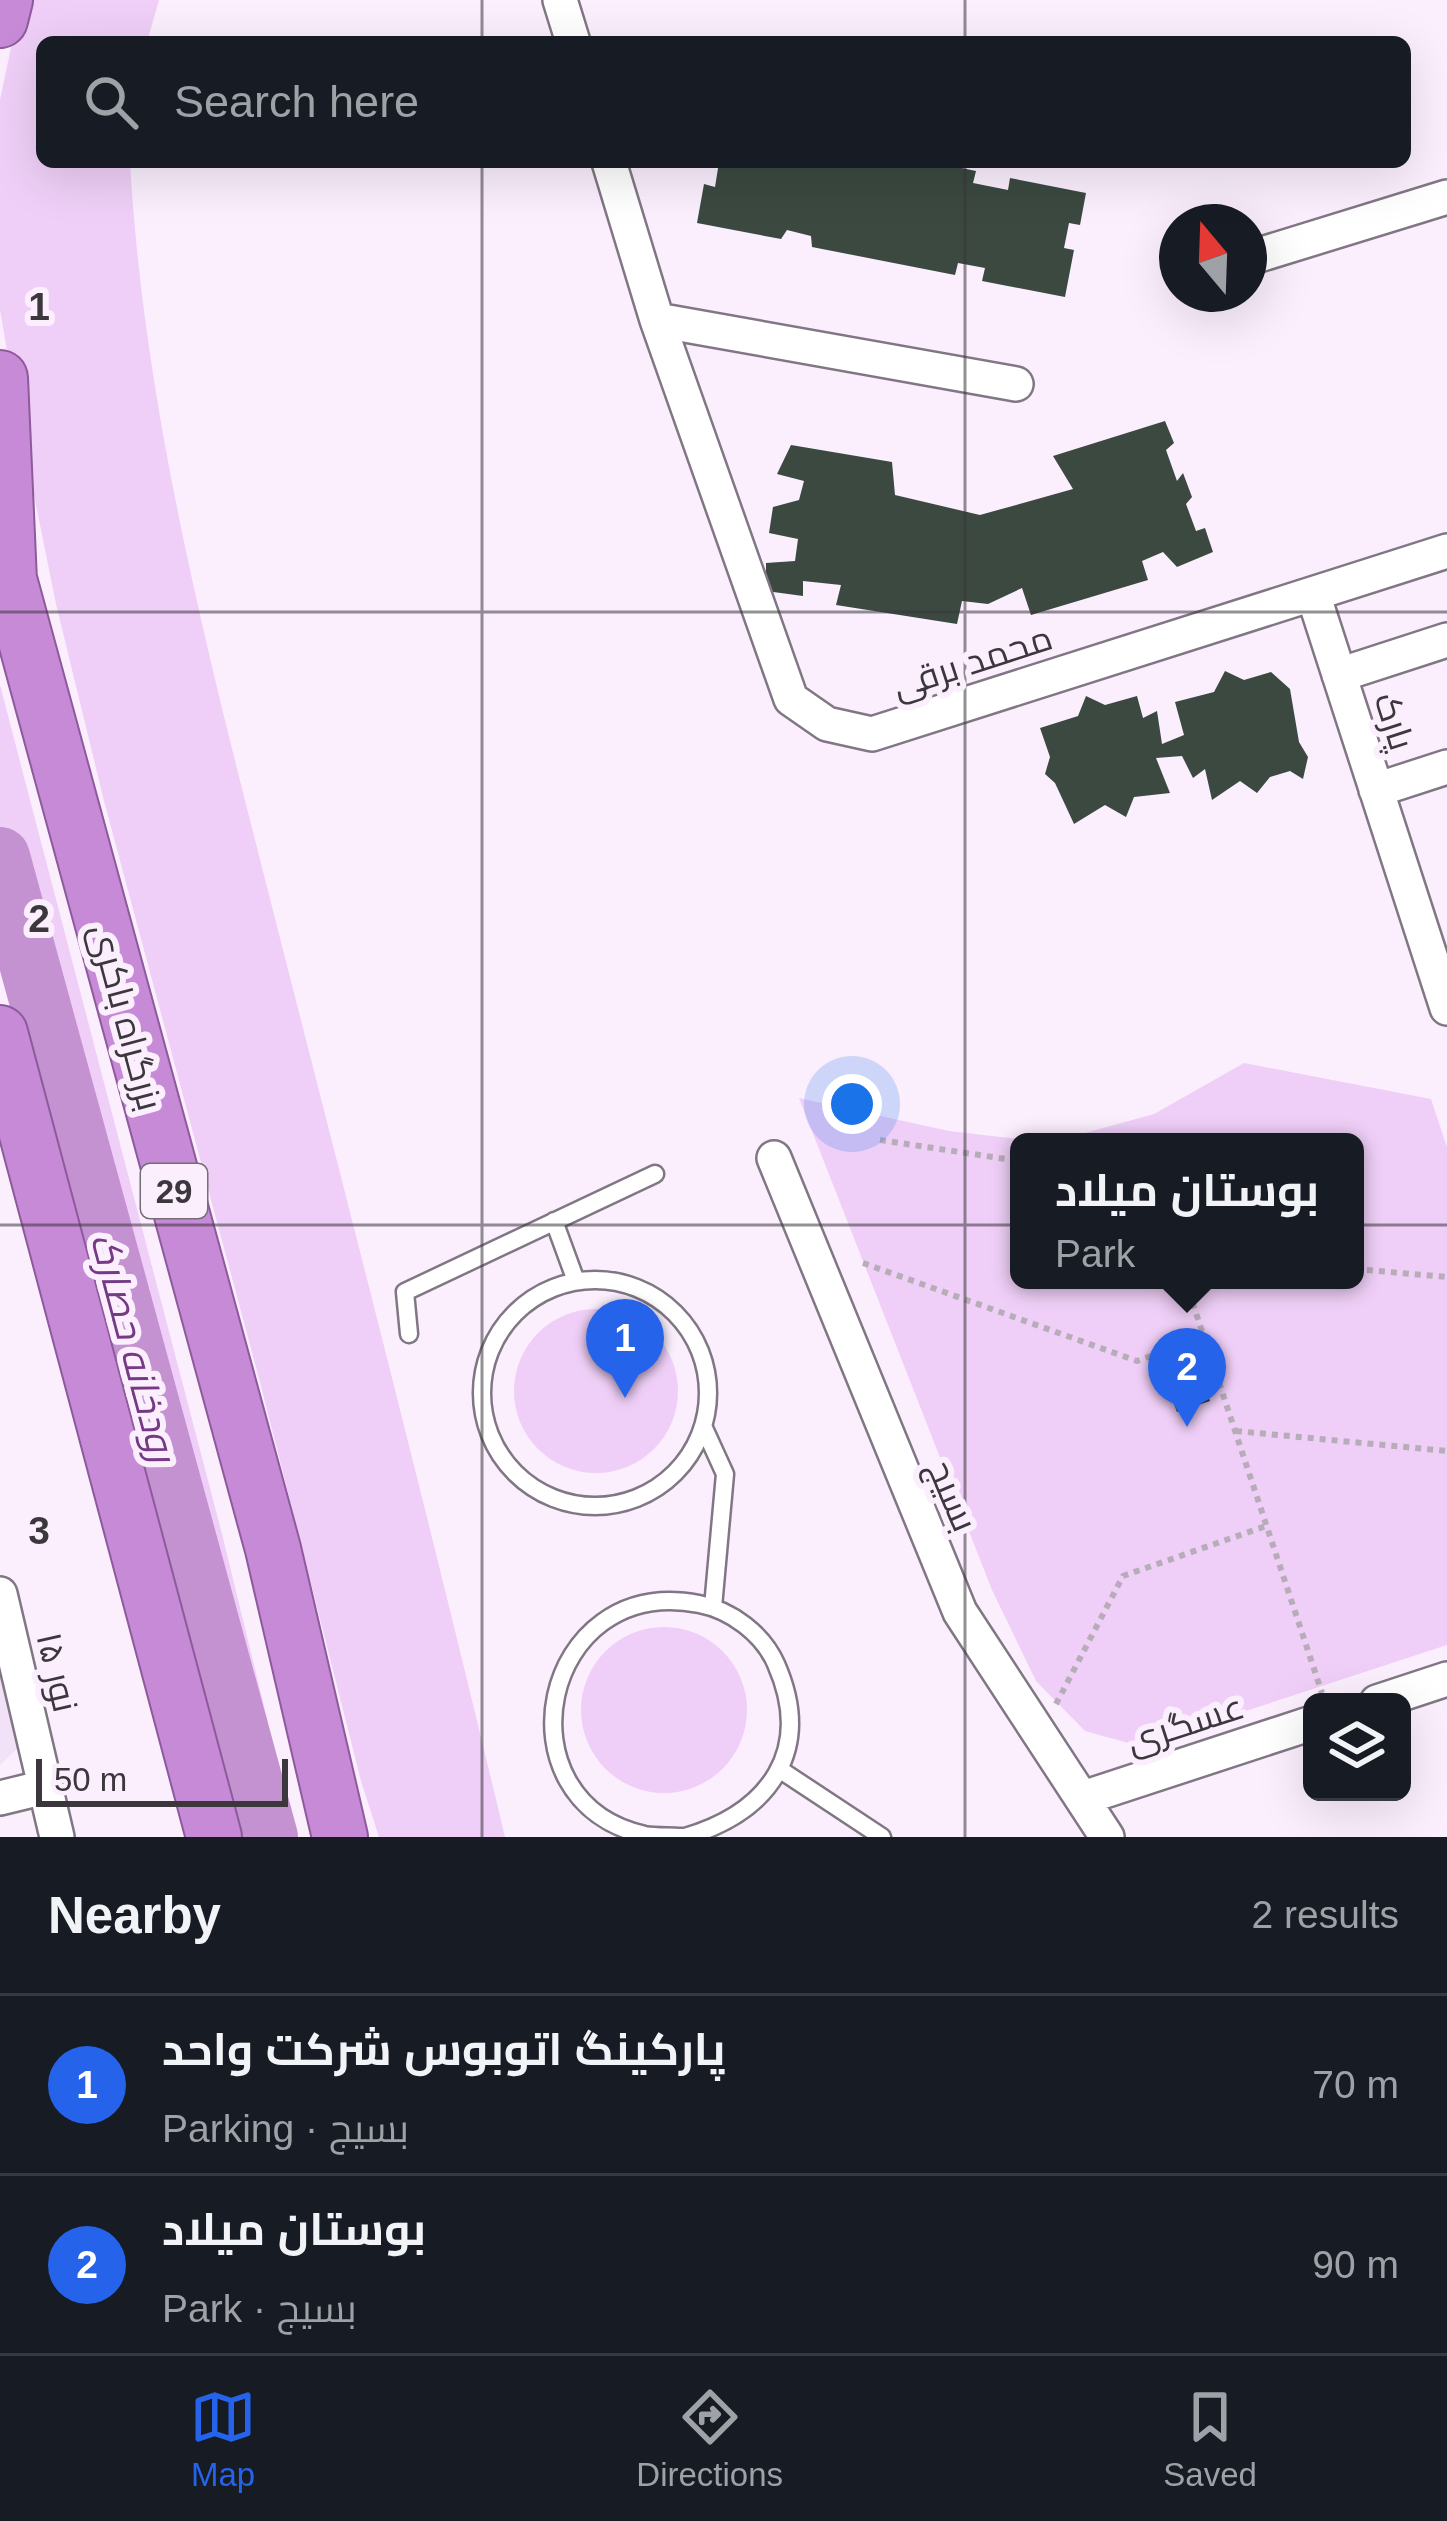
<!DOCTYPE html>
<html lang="en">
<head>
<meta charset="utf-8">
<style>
	body { margin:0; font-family:Arial,Cairo,sans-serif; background:#20242c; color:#f1f3f6 }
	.controls { position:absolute; right:36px; bottom:36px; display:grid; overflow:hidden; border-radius:18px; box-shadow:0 12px 48px #0002 }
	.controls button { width:108px; height:108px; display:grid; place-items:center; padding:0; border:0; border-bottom:3px solid #363941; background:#171b24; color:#f1f3f6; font:60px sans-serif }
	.compass { position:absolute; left:1159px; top:204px; width:108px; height:108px; border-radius:50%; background:#171b24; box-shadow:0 12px 48px #0002; rotate:341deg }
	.scale { position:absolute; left:36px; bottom:30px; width:252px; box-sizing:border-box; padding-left:12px; border:6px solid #3b373d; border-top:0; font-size:33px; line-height:42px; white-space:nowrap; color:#3b373d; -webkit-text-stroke:9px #fbeffe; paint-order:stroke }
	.you { position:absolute; left:852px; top:1104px; width:42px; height:42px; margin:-30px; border:9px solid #fff; border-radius:50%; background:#1a73e8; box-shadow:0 0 0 18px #1a73e833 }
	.badge { display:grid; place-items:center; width:78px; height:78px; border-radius:50%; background:#2563eb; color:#fff; font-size:39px; font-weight:700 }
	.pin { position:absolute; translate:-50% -99px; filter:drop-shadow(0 3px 6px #0008) }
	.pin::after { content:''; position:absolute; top:63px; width:42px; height:36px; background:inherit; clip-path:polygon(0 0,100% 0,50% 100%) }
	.popup { position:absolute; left:1010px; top:1133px; width:354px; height:156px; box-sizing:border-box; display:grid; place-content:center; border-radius:18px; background:#171b24; filter:drop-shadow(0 3px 9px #0005); font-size:39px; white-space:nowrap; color:#9ea1a6 }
	.popup b { font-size:45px; color:#f1f3f6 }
	.popup::after { content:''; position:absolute; left:50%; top:100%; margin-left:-24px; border:24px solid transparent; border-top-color:#171b24 }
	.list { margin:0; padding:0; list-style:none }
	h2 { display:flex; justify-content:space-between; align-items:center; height:156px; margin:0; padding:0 48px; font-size:51px }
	h2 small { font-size:39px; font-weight:400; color:#9ea1a6 }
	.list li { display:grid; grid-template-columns:78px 1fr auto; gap:36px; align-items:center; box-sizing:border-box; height:180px; padding:0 48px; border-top:3px solid #363941 }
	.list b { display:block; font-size:45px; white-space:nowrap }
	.list p { margin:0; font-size:39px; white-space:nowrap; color:#9ea1a6 }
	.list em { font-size:39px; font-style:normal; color:#9ea1a6 }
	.icon { flex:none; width:66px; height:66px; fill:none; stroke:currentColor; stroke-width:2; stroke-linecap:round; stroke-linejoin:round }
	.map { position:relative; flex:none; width:1447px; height:1837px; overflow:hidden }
	.search { position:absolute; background:#171b24; box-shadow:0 12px 48px #0002; left:36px; right:36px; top:36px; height:132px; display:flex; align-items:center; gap:30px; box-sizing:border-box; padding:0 42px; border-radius:18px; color:#9ea1a6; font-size:45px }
	.sheet { height:516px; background:#171b24 }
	nav { display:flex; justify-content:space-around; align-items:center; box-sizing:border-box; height:168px; border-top:3px solid #363941; background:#171b24; font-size:33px; color:#9ea1a6 }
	nav a { display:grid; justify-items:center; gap:6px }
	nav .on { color:#2563eb }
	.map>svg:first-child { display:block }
	.built { fill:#f2e2f7 }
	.green { fill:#efcff7 }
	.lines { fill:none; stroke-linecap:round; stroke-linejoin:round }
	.river { stroke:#c492d1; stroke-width:60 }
	.building { fill:#3b4941 }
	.service-casing { stroke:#817784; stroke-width:21 }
	.minor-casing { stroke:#817784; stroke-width:38 }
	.trunk-casing { stroke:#8d5a9b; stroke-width:58 }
	.path { stroke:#b6adb8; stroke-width:6; stroke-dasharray:6 6; stroke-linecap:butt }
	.service { stroke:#fff; stroke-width:16 }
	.minor { stroke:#fff; stroke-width:33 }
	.trunk { stroke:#c78ad7; stroke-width:54 }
	.grid { fill:none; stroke:#3b373d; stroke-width:3; stroke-opacity:0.55 }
	.labels { text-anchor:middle; stroke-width:12; stroke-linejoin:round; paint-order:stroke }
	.shield { fill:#fbeffe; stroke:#756e77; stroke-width:3 }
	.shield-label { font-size:33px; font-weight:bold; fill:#3b373d }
	.street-label { font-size:36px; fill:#3b373d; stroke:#fbeffe }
	.water-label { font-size:39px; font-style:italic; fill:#753985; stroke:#fbeffe }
	.grid-label { font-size:39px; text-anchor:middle; font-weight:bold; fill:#3b373d; stroke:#fbeffe; stroke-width:12; stroke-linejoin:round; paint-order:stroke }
</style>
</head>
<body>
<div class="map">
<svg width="1447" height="1837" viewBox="0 0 1447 1837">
	<rect width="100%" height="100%" fill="#fbeffe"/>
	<path class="built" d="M0,1676L17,1749L0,1765Z"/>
	<path class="green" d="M21,0H159L147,42H42V162H130C145,427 217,689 282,946C358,1243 434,1539 505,1837H379L361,1781L261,1386L104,801L56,604L19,421L0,310V100Z
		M0,685L222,1534L296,1837H250L196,1619L131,1390L0,897Z
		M1244,1063L1431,1099L1447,1147V1645L1139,1746L1085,1731L1036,1681L992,1590L799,1098L949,1131L1044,1142H1019V1280H1355V1142H1052L1154,1114Z
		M514 1391a82 82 0 1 1 164 0a82 82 0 1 1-164 0Z
		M581 1710a83 83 0 1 1 166 0a83 83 0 1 1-166 0Z"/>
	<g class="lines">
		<path class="river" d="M0,857L268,1837"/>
	</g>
	<path class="building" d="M719,162H933L976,171L973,183L1008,190L1010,178L1086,193L1080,225L1069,223L1064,248L1074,250L1065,297L982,281L985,268L958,263L955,275L812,247L811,236L787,230L781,239L697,223L704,184L715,187Z
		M1165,421L1174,443L1166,450L1177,481L1183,473L1192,497L1186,504L1196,531L1205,528L1213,552L1177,567L1163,552L1142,561L1148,580L1031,615L1022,588L988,604L962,601L957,624L836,605L841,585L803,581V596L766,591V563L795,561L798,539L769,533L773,507L799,500L804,481L777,474L791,445L892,462L895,495L980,515L1073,489L1053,456Z
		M1225,671L1244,680L1271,672L1290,689L1299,742L1308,757L1303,779L1290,771L1270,777L1257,793L1240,781L1212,800L1205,769L1193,778L1182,756L1156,758L1170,793L1134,797L1126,817L1105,805L1074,824L1055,783L1045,774L1050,757L1040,728L1078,716L1086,696L1105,705L1137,696L1143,718L1157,711L1162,744L1184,735L1175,702L1214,692Z
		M1192,1352L1210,1401L1177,1412L1159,1363Z"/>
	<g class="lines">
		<g class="service-casing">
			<path id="service" d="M554,1221L576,1281
				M482 1393a113 113 0 1 1 226 0a113 113 0 1 1-226 0Z
				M409,1334L405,1292L655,1174
				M704,1428L725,1474L713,1607
				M779,1769L882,1837
				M681,1837C670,1836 656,1837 645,1835C495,1802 540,1573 699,1604C731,1610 763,1634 776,1664C814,1750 770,1812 685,1837"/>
		</g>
		<g class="minor-casing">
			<path id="minor" d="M560,0L573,42
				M609,162L657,320L791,699L827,724L872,734L1447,551
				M1249,258L1447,197
				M657,320L1016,384
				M1313,594L1447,1008
				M1339,675L1447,640
				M1376,790L1447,767
				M774,1158L960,1612L1107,1837
				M0,1594L57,1837
				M1377,1702L1447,1679
				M0,1798L45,1787
				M1083,1798L1312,1723"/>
		</g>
		<g class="trunk-casing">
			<path id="trunk" d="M0,20L5,0
				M0,378L9,581
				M0,546L273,1549L340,1837
				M0,1033L214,1837"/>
		</g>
		<path class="path" d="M880,1140L1019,1161
			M863,1263L1137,1361L1204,1337
			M1355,1269L1447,1277
			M1185,1280L1322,1693
			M1236,1431L1447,1451
			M1056,1704L1123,1576L1266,1526"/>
		<use href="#service" class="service"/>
		<use href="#minor" class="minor"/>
		<use href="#trunk" class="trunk"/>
	</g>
	<path class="grid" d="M482,0V42M965,0V42M482,162V1837M965,162V1837M0,612H1447M0,1225H1447"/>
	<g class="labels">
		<rect class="shield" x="141" y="1164" width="66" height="54" rx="9"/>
		<g class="shield-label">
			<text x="174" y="1203">29</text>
		</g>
		<g class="street-label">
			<text transform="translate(972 661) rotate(-18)" y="13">محمد برقی</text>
			<text transform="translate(1395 721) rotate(72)" y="13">پارک</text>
			<text transform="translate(127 1017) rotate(75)" y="13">بزرگراه باکری</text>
			<text transform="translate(953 1495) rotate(67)" y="13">بسیج</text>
			<text transform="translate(58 1672) rotate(77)" y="13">نور ۱۵</text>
			<text transform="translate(1185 1723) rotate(-18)" y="13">عسگری</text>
		</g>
		<g class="water-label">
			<text transform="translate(134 1347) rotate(75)" y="14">رودخانه حصارک</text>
		</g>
	</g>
	<g class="grid-label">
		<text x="39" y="320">1</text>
		<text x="39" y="932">2</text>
		<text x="39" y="1544">3</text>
	</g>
</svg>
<div class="controls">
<button><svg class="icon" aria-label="layers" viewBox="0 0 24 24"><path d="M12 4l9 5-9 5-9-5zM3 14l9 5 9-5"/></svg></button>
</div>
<svg class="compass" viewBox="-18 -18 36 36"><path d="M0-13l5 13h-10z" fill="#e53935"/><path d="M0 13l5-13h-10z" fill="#9ea1a6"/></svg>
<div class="scale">50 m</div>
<div class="you"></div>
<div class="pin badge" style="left:625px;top:1398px">1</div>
<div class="pin badge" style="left:1187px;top:1427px">2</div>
<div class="popup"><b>بوستان میلاد</b>Park</div>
<div class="search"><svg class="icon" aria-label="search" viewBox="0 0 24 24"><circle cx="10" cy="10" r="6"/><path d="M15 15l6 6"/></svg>Search here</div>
</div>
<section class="sheet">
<h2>Nearby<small>2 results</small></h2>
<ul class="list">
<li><span class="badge">1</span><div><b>پارکینگ اتوبوس شرکت واحد</b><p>Parking · بسیج</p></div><em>70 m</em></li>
<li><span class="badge">2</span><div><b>بوستان میلاد</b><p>Park · بسیج</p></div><em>90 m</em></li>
</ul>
</section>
<nav>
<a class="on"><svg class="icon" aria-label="map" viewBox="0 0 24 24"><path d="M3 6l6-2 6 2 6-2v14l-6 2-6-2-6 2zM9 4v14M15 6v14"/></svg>Map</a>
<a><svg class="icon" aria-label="directions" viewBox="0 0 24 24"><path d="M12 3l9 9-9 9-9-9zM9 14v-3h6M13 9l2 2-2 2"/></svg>Directions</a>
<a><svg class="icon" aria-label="saved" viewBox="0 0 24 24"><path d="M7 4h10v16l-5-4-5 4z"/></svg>Saved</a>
</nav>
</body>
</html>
